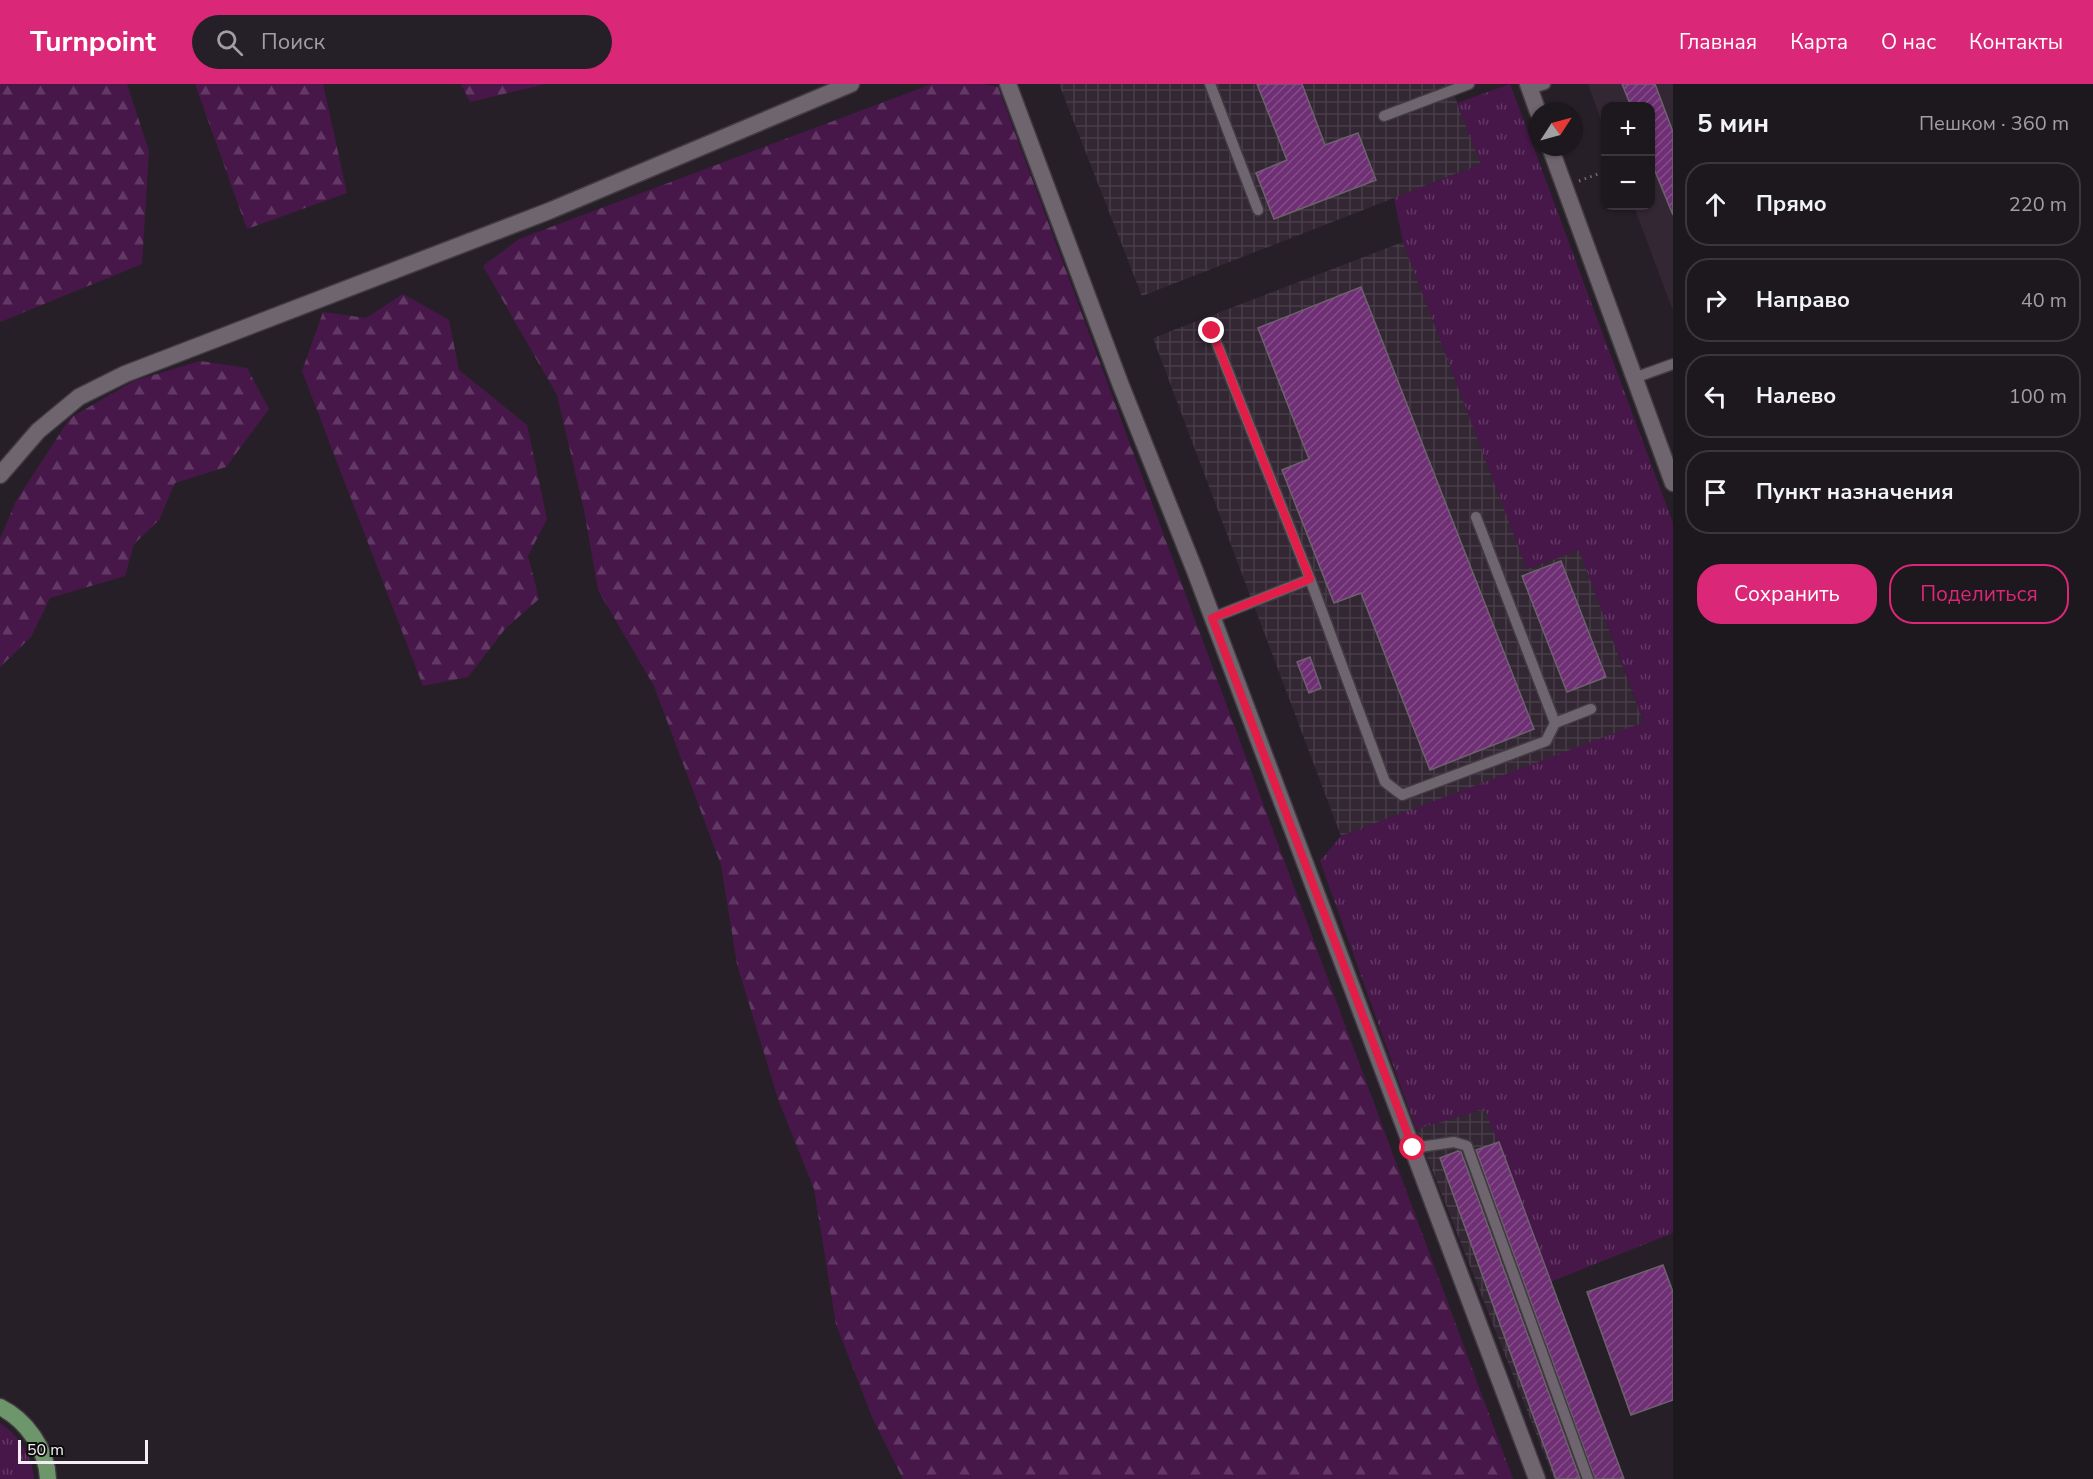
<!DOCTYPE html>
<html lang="ru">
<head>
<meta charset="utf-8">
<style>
	body { margin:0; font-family:"Nunito Sans",sans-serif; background:#252027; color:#f1f3f6 }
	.controls { position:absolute; right:18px; top:18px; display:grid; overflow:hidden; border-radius:12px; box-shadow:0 2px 4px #0004 }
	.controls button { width:54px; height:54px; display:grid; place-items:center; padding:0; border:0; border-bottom:2px solid #3b363c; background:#1d171e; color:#f1f3f6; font:30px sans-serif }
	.compass { position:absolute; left:1529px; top:18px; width:54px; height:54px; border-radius:50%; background:#1d171e; box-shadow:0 2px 4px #0004; rotate:54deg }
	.scale { position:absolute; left:18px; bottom:15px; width:130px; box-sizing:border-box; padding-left:6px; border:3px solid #f4eef4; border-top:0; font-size:16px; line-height:21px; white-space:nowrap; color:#f4eef4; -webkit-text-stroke:4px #0e0b0e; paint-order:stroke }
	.stop { position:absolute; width:18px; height:18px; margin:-14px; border:4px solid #e11d48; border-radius:50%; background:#fff }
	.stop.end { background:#e11d48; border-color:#fff; box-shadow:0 2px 6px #0008 }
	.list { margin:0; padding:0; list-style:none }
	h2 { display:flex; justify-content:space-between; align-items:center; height:78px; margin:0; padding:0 24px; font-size:26px }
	h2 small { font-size:20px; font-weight:400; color:#a09fa4 }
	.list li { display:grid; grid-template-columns:39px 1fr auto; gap:18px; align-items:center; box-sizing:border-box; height:84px; margin:0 12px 12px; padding:0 12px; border:2px solid #3b363c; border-radius:24px }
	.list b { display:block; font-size:22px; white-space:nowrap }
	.list em { font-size:20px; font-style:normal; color:#a09fa4 }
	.actions { display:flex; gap:12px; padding:18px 24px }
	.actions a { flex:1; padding:14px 0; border:2px solid #db2777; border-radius:24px; text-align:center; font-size:21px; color:#db2777 }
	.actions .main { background:#db2777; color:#fff }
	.icon { flex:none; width:33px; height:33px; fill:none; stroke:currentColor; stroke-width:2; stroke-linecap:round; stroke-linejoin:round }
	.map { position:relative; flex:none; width:1673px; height:1395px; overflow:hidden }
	header { display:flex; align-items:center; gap:36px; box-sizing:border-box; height:84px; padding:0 30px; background:#db2777; color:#fff }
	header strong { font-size:28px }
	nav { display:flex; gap:33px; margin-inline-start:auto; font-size:21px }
	.search { width:420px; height:54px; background:#252027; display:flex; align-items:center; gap:15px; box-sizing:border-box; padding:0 21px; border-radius:33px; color:#a09fa4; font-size:22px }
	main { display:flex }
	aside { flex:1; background:#1d171e }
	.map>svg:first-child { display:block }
	.built { fill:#342734 }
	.industrial { fill:url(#industrial-grid) }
	.grass { fill:url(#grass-tufts) }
	.forest { fill:url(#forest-firs) }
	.building { fill:url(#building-hatch); stroke:#6c626c; stroke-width:1.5 }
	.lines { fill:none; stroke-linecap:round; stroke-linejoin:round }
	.service-casing { stroke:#423b42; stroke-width:13 }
	.minor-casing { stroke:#423b42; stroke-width:19 }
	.primary-casing { stroke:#423b42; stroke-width:19 }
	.path { stroke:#6f6870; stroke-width:3; stroke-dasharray:1.5 4.5; stroke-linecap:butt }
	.service { stroke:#6f656f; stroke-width:10 }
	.minor { stroke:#6f656f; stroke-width:16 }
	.primary { stroke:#6d976b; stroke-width:16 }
	.route { stroke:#e11d48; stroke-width:8 }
</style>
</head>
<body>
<header>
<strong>Turnpoint</strong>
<div class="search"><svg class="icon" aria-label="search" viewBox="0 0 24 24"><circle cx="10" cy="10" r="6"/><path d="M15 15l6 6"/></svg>Поиск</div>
<nav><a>Главная</a><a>Карта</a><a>О нас</a><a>Контакты</a></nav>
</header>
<main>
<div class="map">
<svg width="1673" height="1395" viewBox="0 0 1673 1395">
	<defs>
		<pattern id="industrial-grid" width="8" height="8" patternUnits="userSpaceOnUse" patternTransform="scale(1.5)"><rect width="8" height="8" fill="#342734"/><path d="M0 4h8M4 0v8" fill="none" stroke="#483c48"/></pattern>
		<pattern id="grass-tufts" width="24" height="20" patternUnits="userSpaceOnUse" patternTransform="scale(1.5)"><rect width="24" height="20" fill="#47174a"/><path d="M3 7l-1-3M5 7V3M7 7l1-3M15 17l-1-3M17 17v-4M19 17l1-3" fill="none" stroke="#623965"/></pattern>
		<pattern id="forest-firs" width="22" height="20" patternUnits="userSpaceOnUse" patternTransform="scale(1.5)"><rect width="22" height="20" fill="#47174a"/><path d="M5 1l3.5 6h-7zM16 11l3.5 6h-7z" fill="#623965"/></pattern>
		<pattern id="building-hatch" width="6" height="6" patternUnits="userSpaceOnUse" patternTransform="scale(1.5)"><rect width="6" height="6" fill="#6f2f74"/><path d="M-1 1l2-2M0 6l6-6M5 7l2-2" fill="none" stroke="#844d88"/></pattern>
	</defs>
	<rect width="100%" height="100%" fill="#271f28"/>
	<path class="built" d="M1588,0H1673V227L1634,122H1650V22H1606L1605,47Z"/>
	<path class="industrial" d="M1059,0H1450L1481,80L1142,212Z
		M1403,158L1527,485L1579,466L1644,639L1341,752L1153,254Z
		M1485,1025L1499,1058L1624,1395H1554L1416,1045Z"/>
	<path class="grass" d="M1510,0L1673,439V1149L1550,1198L1485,1025L1416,1045L1320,777L1341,752L1644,638L1579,466L1527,485L1403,158L1394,114L1481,80L1457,19Z
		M0,1339C18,1351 33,1373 34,1395H0Z"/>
	<path class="forest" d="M0,0H127L149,67L142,180L0,238Z
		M195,0H323L347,109L247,145Z
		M461,0H545L470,18Z
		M932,0H981L998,3L1513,1395H903L872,1333L836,1240L814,1105L778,1015L737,880L721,781L654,602L598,506L584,426L557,311L483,182L519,155Z
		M403,210L449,236L459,286L527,341L547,435L528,472L539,515L505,545L468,593L423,602L302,287L323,228L366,234Z
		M200,277L247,284L269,325L226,383L175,399L159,436L134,460L125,492L50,514L31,553L0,583V455L16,417L70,334L134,297Z"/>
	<path class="building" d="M1257,0H1302L1325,61L1358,49L1376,96L1274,135L1256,89L1287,76Z
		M1622,0H1655L1673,48V131L1650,75V22H1631Z
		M1361,203L1534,645L1430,686L1361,509L1334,519L1282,386L1309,375L1258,244Z
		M1561,477L1606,593L1567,608L1522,492Z
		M1310,573L1321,604L1309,609L1297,578Z
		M1499,1058L1551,1198L1624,1395H1595L1476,1066Z
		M1458,1067L1461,1068L1580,1395H1556L1440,1074Z
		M1663,1181L1673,1208V1316L1631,1331L1587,1208Z"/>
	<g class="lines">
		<g class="service-casing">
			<path id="service" d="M1210,0L1258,126
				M1530,5L1545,0
				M1384,32L1469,0
				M1212,247L1310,495L1212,534
				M1634,294L1673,280
				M1310,495L1385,698L1402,711L1546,657L1555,639L1476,433
				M1555,639L1591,625
				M1413,1064L1454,1058L1467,1062L1588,1395"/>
		</g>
		<g class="minor-casing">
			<path id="minor" d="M1008,0L1120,299L1195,487L1537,1395
				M1528,0L1538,28
				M1550,63L1673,399
				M0,391L38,347L79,313L125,290L549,127L851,0"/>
		</g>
		<g class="primary-casing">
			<path id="primary" d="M0,1323C26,1336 47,1365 48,1395"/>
		</g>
		<path class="path" d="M1579,97L1606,87"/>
		<use href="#service" class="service"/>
		<use href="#minor" class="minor"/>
		<use href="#primary" class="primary"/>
	</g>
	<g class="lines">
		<path class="route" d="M1212,247L1310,495L1212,534L1413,1064"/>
	</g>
</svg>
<div class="controls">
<button>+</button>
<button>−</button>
</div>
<svg class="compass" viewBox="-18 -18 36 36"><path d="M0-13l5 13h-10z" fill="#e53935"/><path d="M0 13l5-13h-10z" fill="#a09fa4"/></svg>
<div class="scale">50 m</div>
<div class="stop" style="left:1413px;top:1064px"></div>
<div class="stop end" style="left:1212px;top:247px"></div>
</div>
<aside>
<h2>5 мин<small>Пешком · 360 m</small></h2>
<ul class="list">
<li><svg class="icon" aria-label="ahead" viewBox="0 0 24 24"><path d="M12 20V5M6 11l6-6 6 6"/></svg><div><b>Прямо</b></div><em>220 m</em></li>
<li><svg class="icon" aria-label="right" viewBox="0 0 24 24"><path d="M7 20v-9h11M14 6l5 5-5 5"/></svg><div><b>Направо</b></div><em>40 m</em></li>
<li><svg class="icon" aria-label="left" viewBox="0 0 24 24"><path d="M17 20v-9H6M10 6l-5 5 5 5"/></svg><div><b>Налево</b></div><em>100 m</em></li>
<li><svg class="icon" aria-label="arrive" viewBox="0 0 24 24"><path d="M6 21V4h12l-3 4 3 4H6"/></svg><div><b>Пункт назначения</b></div></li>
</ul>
<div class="actions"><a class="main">Сохранить</a><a>Поделиться</a></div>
</aside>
</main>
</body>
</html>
